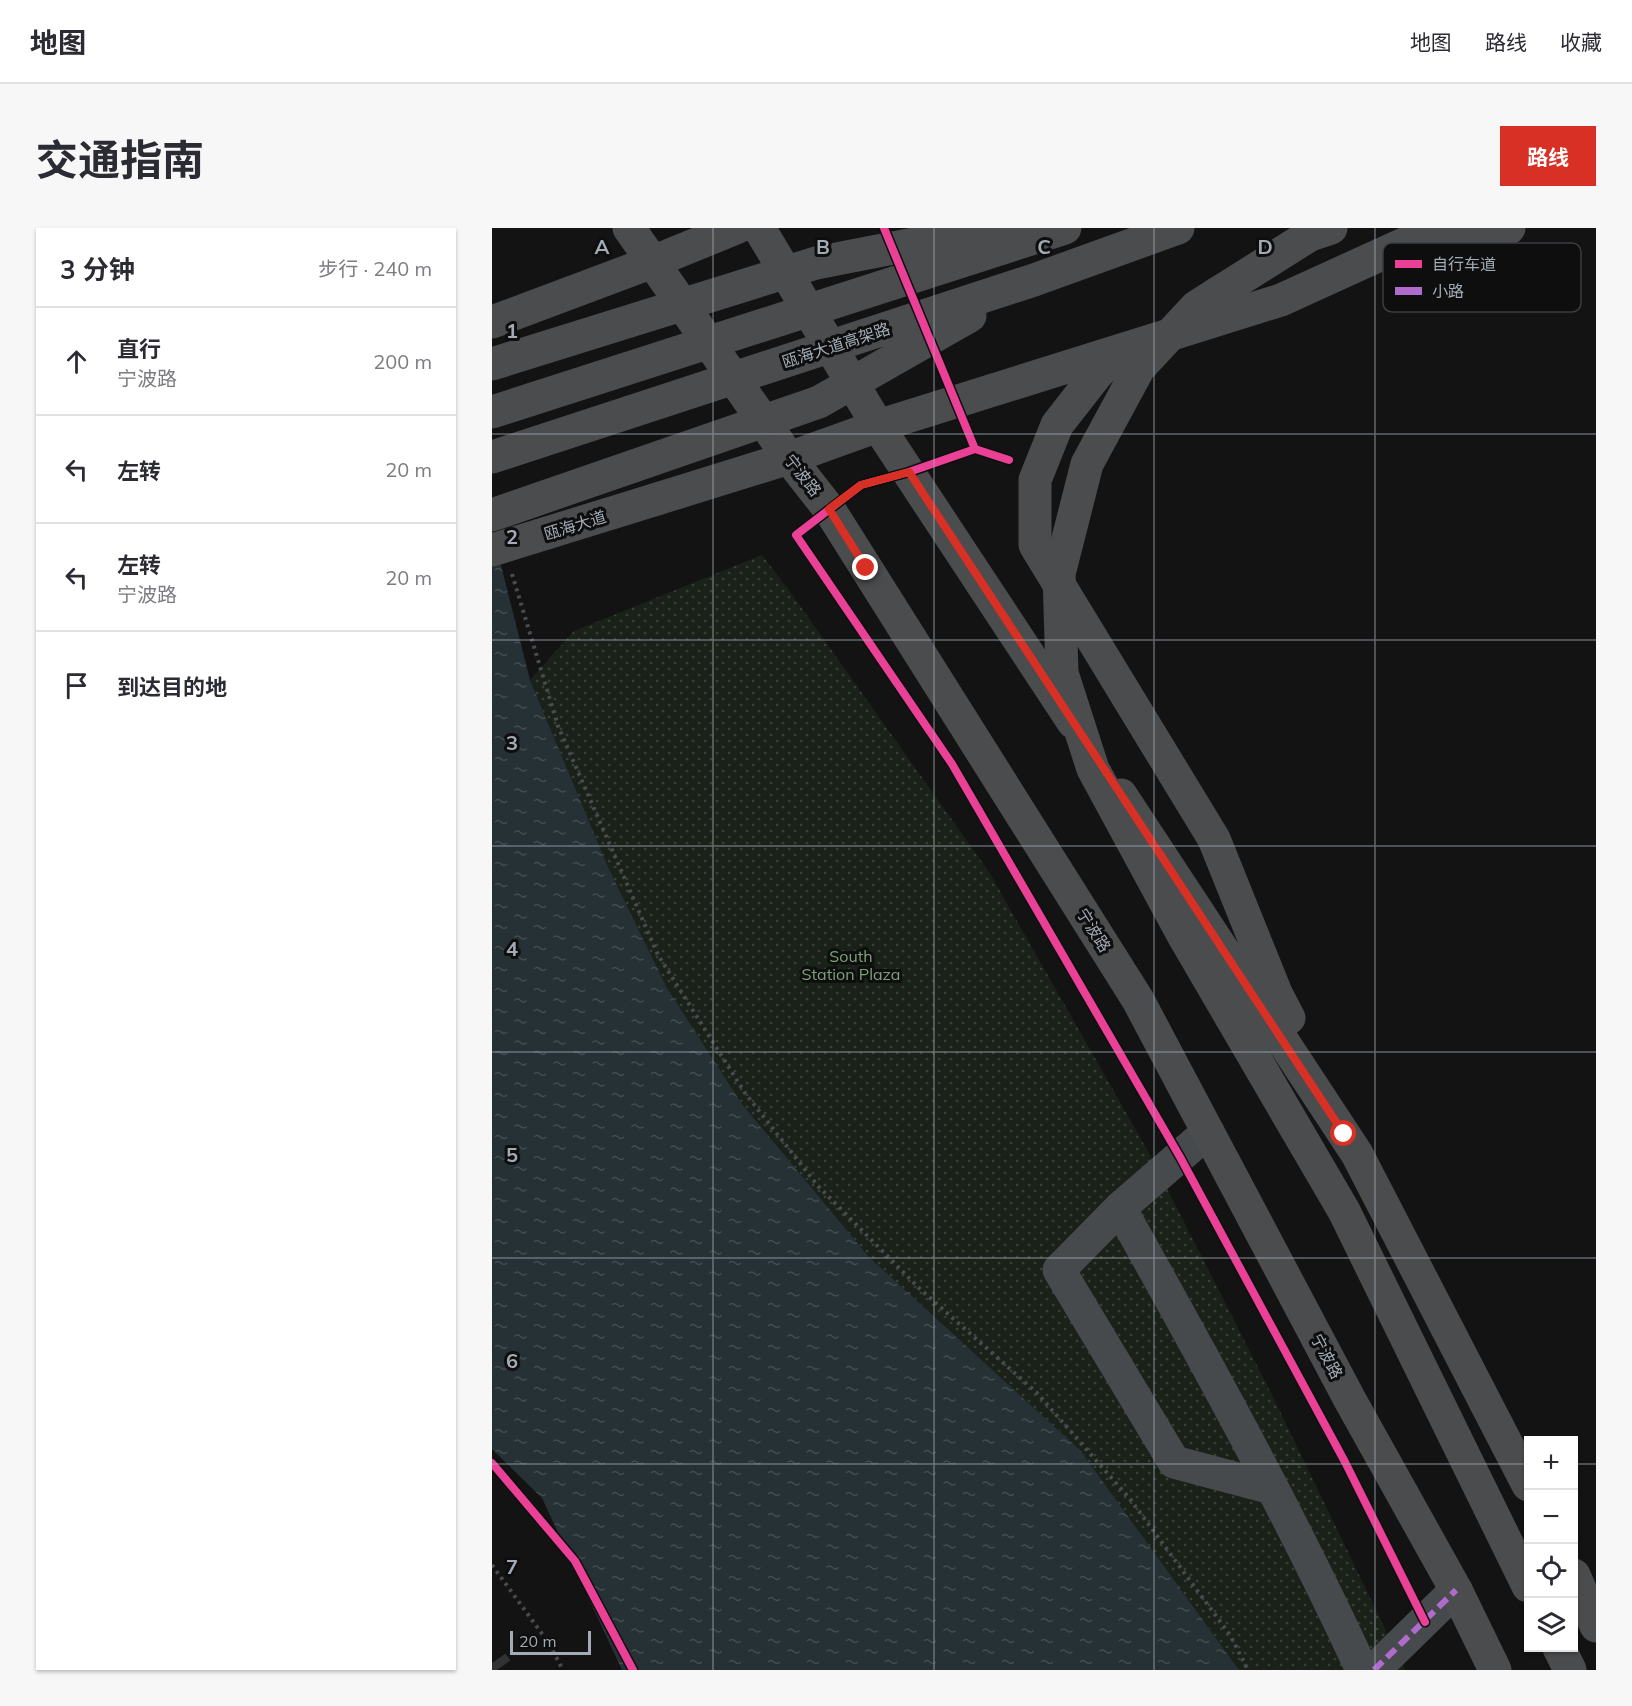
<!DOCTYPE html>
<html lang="zh">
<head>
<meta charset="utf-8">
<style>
	body { margin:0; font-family:Mulish,"Noto Sans SC",sans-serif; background:#f7f7f7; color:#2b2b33 }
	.controls { position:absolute; right:18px; bottom:18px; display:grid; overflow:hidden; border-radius:0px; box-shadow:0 2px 4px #0004 }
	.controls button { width:54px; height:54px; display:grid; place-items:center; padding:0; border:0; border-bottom:2px solid #e1e1e2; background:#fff; color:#2b2b33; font:30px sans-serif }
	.scale { position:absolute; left:18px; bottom:15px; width:81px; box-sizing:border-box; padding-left:6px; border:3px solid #a3acb6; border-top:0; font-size:16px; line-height:21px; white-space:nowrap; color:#a3acb6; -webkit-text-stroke:4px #0e0e0f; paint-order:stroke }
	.stop { position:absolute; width:18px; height:18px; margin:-14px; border:4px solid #d93025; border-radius:50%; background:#fff }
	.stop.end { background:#d93025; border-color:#fff; box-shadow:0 2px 6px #0008 }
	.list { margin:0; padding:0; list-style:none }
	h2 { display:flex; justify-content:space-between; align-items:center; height:78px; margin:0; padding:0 24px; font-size:26px }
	h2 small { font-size:20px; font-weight:400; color:#7c7c81 }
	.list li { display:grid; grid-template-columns:39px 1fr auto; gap:18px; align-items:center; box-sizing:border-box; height:108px; padding:0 24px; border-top:2px solid #e1e1e2 }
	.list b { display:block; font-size:22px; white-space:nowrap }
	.list p { margin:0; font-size:20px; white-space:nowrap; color:#7c7c81 }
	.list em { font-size:20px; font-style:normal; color:#7c7c81 }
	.icon { flex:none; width:33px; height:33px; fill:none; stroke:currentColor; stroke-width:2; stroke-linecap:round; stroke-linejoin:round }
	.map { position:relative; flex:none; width:1104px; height:1442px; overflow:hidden; border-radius:0px }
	header { display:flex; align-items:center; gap:36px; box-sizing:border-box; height:84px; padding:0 30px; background:#fff; border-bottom:2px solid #e1e1e2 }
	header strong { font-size:28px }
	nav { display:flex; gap:33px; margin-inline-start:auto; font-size:21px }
	.intro { display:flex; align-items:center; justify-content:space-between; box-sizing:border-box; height:144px; padding:0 36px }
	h1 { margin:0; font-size:42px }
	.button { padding:15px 27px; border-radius:0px; background:#d93025; color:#fff; font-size:21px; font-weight:700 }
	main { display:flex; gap:36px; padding:0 36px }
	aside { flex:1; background:#fff; border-radius:0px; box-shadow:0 2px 4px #0004 }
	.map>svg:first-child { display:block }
	.grass { fill:url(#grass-dots) }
	.water { fill:url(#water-ripples) }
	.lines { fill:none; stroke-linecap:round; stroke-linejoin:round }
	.minor-tunnel { stroke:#303234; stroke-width:33; stroke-dasharray:33 16; stroke-linecap:butt }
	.path { stroke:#494b4e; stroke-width:4; stroke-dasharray:3 4.5; stroke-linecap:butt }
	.minor { stroke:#474a4d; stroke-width:33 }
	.major { stroke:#4a4c4e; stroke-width:33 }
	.highway { stroke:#4a4c4e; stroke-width:33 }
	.major-bridge { stroke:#4a4c4e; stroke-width:33 }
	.highway-bridge { stroke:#4a4c4e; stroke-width:33 }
	.quiet { stroke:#b06ccc; stroke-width:6; stroke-dasharray:12 6; stroke-linecap:butt }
	.cycleway-casing { stroke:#0e0e0f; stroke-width:11 }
	.cycleway { stroke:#ea4096; stroke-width:8 }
	.route { stroke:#d93025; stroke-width:8 }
	.grid { fill:none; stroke:#a3acb6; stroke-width:1.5; stroke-opacity:0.55 }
	.labels { text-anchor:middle; stroke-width:6; stroke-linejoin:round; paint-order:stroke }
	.street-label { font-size:16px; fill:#a3acb6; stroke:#0e0e0f }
	.park-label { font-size:16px; fill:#7ca378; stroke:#0e0e0f }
	.key { fill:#0e0e0f; stroke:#3b3d41; stroke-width:1.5 }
	.key-label { font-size:16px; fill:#a3acb6 }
	.grid-label { font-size:20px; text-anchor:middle; font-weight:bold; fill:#a3acb6; stroke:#0e0e0f; stroke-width:6; stroke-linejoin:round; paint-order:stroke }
</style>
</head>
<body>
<header>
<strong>地图</strong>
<nav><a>地图</a><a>路线</a><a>收藏</a></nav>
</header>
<div class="intro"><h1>交通指南</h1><a class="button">路线</a></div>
<main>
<aside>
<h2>3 分钟<small>步行 · 240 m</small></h2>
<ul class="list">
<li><svg class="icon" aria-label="ahead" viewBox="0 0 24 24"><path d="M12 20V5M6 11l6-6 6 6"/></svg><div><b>直行</b><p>宁波路</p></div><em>200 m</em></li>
<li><svg class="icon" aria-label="left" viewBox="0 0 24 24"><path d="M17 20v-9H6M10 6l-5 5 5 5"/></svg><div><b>左转</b></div><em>20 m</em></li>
<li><svg class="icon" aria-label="left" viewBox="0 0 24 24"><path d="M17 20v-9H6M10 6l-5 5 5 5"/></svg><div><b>左转</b><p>宁波路</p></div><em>20 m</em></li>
<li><svg class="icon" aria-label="arrive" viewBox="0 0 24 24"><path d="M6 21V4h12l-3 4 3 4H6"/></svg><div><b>到达目的地</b></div></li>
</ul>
</aside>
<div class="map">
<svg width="1104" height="1442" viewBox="0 0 1104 1442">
	<defs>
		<pattern id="grass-dots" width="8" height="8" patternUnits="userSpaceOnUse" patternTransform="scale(1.5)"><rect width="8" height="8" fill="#192119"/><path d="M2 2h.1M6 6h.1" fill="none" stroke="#373f38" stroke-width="1.8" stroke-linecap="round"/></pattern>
		<pattern id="water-ripples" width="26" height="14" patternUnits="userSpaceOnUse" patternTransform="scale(1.5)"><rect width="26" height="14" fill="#263136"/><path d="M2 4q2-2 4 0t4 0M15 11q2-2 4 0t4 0" fill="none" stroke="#424c51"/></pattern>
	</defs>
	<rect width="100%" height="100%" fill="#131314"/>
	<path class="grass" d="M270,327L296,361L497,644L657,925L782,1171L913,1442H747L588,1222L377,1029L250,876L175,760L116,639L38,452L82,403Z"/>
	<path class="water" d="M0,302L38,452L116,639L175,760L250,876L377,1029L588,1222L747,1442H130L50,1270L0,1221Z"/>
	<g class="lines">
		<path class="minor-tunnel" d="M0,1435L5,1442"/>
		<path class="path" d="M20,346L66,498L166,727L253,865L326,958L428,1061L545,1165L638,1271L738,1407L756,1442
			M0,1337L56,1414L71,1442"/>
		<path class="minor" d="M716,904L628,980C713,1132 797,1284 870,1442
			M628,980L567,1042L682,1234L780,1260
			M882,1442L964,1362"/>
		<path class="major" d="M137,0L297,230L337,281L646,772L858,1172L964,1362L1003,1442
			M267,0L386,198L581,494
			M919,31L1017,0
			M0,94L163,33L244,0
			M627,123L604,147L565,197L543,252V317L722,611L784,765L797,790
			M165,271L297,230L386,198L789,72L947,0
			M629,567L865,926L1036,1257
			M1082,1347L1104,1398"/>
		<path class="highway" d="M726,65L818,7L839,0
			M1067,1420L1078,1442"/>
		<path class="major-bridge" d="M0,322L165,271"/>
		<path class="highway-bridge" d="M726,65L704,79L647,140L595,236L567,346L570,445L601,541L691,707L852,983L1036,1358
			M0,136L324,35L504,0
			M0,184L573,0
			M0,229L542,52L686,0
			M0,287L327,174L478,88"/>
		<path class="quiet" d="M882,1442L964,1362"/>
		<g class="cycleway-casing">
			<path id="cycleway" d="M392,0L483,221
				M517,232L483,221L417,244L369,257L304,307L460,536L688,929L853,1234L933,1394
				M0,1235L83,1333L141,1442"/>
		</g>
		<use href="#cycleway" class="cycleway"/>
	</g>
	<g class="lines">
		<path class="route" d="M374,340L337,281L369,257L417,244L852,906"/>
	</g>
	<path class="grid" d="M221,0V1442M442,0V1442M662,0V1442M883,0V1442M0,206H1104M0,412H1104M0,618H1104M0,824H1104M0,1030H1104M0,1236H1036M1082,1236H1104"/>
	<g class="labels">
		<g class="street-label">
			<text transform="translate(344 117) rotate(-18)" y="6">瓯海大道高架路</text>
			<text transform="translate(311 247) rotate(52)" y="6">宁波路</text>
			<text transform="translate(83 297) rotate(-17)" y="6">瓯海大道</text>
			<text transform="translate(602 702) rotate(58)" y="6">宁波路</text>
			<text transform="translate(835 1128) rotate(62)" y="6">宁波路</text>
		</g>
		<g class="park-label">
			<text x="359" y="734">South<tspan x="359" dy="18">Station Plaza</tspan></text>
		</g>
	</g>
	<rect x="891" y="15" width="198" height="69" rx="9" class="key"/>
	<rect x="903" y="32" width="27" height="8" fill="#ea4096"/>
	<rect x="903" y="59" width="27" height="8" fill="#b06ccc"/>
	<g class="key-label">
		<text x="940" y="42">自行车道</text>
		<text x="940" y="69">小路</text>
	</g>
	<g class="grid-label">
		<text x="110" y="26">A</text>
		<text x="331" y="26">B</text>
		<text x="552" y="26">C</text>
		<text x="773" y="26">D</text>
		<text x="20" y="110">1</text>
		<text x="20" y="316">2</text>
		<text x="20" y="522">3</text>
		<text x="20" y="728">4</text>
		<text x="20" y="934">5</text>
		<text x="20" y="1140">6</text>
		<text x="20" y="1346">7</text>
	</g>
</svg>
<div class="controls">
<button>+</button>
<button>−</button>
<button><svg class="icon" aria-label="locate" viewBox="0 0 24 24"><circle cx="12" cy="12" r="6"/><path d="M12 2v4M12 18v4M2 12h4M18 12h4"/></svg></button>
<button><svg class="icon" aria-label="layers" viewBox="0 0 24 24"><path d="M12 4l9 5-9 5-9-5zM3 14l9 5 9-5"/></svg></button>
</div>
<div class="scale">20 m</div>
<div class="stop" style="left:852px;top:906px"></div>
<div class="stop end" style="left:374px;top:340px"></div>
</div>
</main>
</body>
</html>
